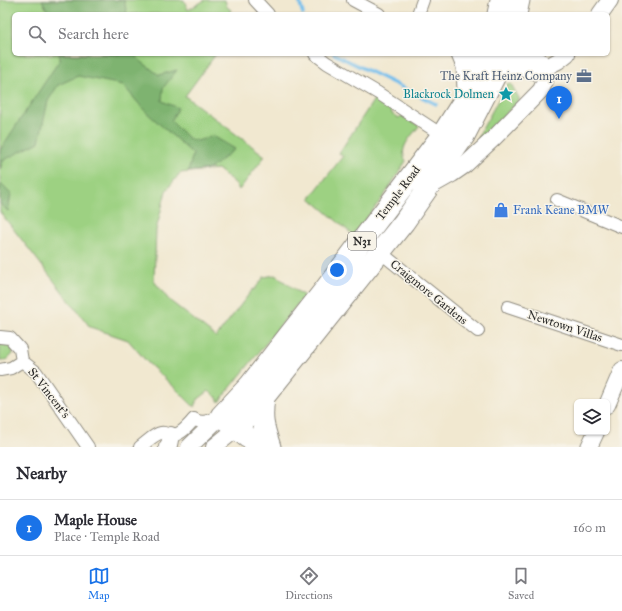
<!DOCTYPE html>
<html lang="en">
<head>
<meta charset="utf-8">
<style>
	body { margin:0; font-family:"IM FELL Great Primer",serif; background:#f7f7f7; color:#2b2b33 }
	.controls { position:absolute; right:12px; bottom:12px; display:grid; overflow:hidden; border-radius:6px; box-shadow:0 1px 3px #0004 }
	.controls button { width:36px; height:36px; display:grid; place-items:center; padding:0; border:0; border-bottom:1px solid #e1e1e2; background:#fff; color:#2b2b33; font:20px sans-serif }
	.you { position:absolute; left:337px; top:270px; width:14px; height:14px; margin:-10px; border:3px solid #fff; border-radius:50%; background:#1a73e8; box-shadow:0 0 0 6px #1a73e833 }
	.badge { display:grid; place-items:center; width:26px; height:26px; border-radius:50%; background:#1a73e8; color:#fff; font-size:13px; font-weight:700 }
	.pin { position:absolute; translate:-50% -33px; filter:drop-shadow(0 1px 2px #0008) }
	.pin::after { content:''; position:absolute; top:21px; width:14px; height:12px; background:inherit; clip-path:polygon(0 0,100% 0,50% 100%) }
	.list { margin:0; padding:0; list-style:none }
	h2 { display:flex; justify-content:space-between; align-items:center; height:52px; margin:0; padding:0 16px; font-size:17px }
	h2 small { font-size:13px; font-weight:400; color:#7c7c81 }
	.list li { display:grid; grid-template-columns:26px 1fr auto; gap:12px; align-items:center; box-sizing:border-box; height:56px; padding:0 16px; border-top:1px solid #e1e1e2 }
	.list b { display:block; font-size:15px; white-space:nowrap }
	.list p { margin:0; font-size:13px; white-space:nowrap; color:#7c7c81 }
	.list em { font-size:13px; font-style:normal; color:#7c7c81 }
	.icon { flex:none; width:22px; height:22px; fill:none; stroke:currentColor; stroke-width:2; stroke-linecap:round; stroke-linejoin:round }
	.map { position:relative; flex:none; width:622px; height:447px; overflow:hidden }
	.search { position:absolute; background:#fff; box-shadow:0 1px 3px #0004; left:12px; right:12px; top:12px; height:44px; display:flex; align-items:center; gap:10px; box-sizing:border-box; padding:0 14px; border-radius:6px; color:#7c7c81; font-size:15px }
	.sheet { height:108px; background:#fff }
	nav { display:flex; justify-content:space-around; align-items:center; box-sizing:border-box; height:56px; border-top:1px solid #e1e1e2; background:#fff; font-size:11px; color:#7c7c81 }
	nav a { display:grid; justify-items:center; gap:2px }
	nav .on { color:#1a73e8 }
	.map>svg:first-child { display:block }
	.green { fill:#9dd182; stroke:#647e56 }
	.forest { fill:#7eb370; stroke:#546f4e }
	.lines { fill:none; stroke-linecap:round; stroke-linejoin:round }
	.stream { stroke:#74bfed; stroke-width:3.5 }
	.street-casing { stroke:#8e8a7e; stroke-width:14 }
	.secondary-casing { stroke:#8e8a7e; stroke-width:18 }
	.highway-casing { stroke:#8e8a7e; stroke-width:23 }
	.street { stroke:#fff; stroke-width:12 }
	.secondary { stroke:#fff; stroke-width:16 }
	.highway { stroke:#fff; stroke-width:21 }
	.labels { text-anchor:middle; stroke-width:3; stroke-linejoin:round; paint-order:stroke }
	.shield { fill:#f7f3e8; stroke:#686764; stroke-width:1 }
	.shield-label { font-size:11px; font-weight:bold; fill:#2b2b2b }
	.service-label { font-size:12px; fill:#4e5e75; stroke:#f7f3e8; text-anchor:end }
	.culture-label { font-size:12px; fill:#0d838f; stroke:#f7f3e8; text-anchor:end }
	.street-label { font-size:12px; fill:#2b2b2b; stroke:#f7f3e8 }
	.shop-label { font-size:12px; fill:#366cbe; stroke:#f7f3e8; text-anchor:start }
</style>
</head>
<body>
<div class="map">
<svg width="622" height="447" viewBox="0 0 622 447">
	<rect width="100%" height="100%" fill="#f7f3e8"/>
	<filter id="ink" filterUnits="userSpaceOnUse"><feTurbulence type="fractalNoise" baseFrequency=".025" numOctaves="2"/><feDisplacementMap in="SourceGraphic" scale="8" xChannelSelector="R" yChannelSelector="G"/><feConvolveMatrix kernelMatrix="1 2 1 2 8 2 1 2 1" color-interpolation-filters="sRGB"/></filter>
	<filter id="wash" filterUnits="userSpaceOnUse"><feTurbulence type="fractalNoise" baseFrequency=".012" numOctaves="4" result="noise"/><feDisplacementMap in="SourceGraphic" scale="16" xChannelSelector="R" yChannelSelector="G"/><feGaussianBlur stdDeviation="0.9" result="paint"/><feColorMatrix in="noise" values="0 0 0 0 0 0 0 0 0 0 0 0 0 0 0 0 0 1.4 0 .05"/><feComposite in="paint" operator="in"/></filter>
	<g filter="url(#wash)">
		<rect width="100%" height="100%" fill="#f1e8d0"/>
		<path class="green" d="M0,0H184L188,10L205,0H225L227,7L231,10L229,14H14V54H216L185,96L265,156L239,190L236,184L218,169L180,173L166,191L156,230L154,281L169,300L216,337L253,289L254,290L264,277L275,275L304,296L219,402L216,396L215,397L209,391L197,400L194,407L174,387L147,362L128,340L90,327L0,212Z
			M507,84H511L519,98V101L479,139L478,137L480,133Z
			M375,98L391,108L392,114L399,118L401,116H403L419,126C411,137 398,148 406,161L384,196L353,235L310,198L343,156L339,153Z
			M5,344L12,348L13,354L7,360H0V345Z"/>
		<path class="forest" d="M42,0H124L127,14H49Z
			M59,54H136L138,59L159,75L177,70L163,88L162,101L178,108L171,121L188,138L197,141L213,136L235,149L210,169L188,172L193,154L145,111L123,85L78,76L58,85L48,101L39,142L4,160L0,169V150L59,61Z
			M0,183L11,194L8,211L0,204Z"/>
		<g class="lines">
			<path class="stream" d="M299,0L303,14
				M334,54L436,104"/>
		</g>
	</g>
	<g filter="url(#ink)">
		<g class="lines">
			<g class="street-casing">
				<path id="street" d="M255,0L268,14
					M353,0L379,14
					M418,14L423,0
					M315,54L327,63L378,93L442,135
					M557,200L622,227
					M380,252L478,331
					M508,307L622,345
					M0,337L10,338L20,349L22,361
					M22,361L36,372L88,447
					M0,370L11,368L22,361
					M140,447C146,443 154,434 161,433C165,432 167,435 171,435C180,436 189,425 194,419C202,425 210,420 218,417"/>
			</g>
			<g class="secondary-casing">
				<path id="secondary" d="M600,14L610,0
					M492,58L501,63L537,72L558,61L567,54
					M429,187L452,174L465,165L493,139L541,90L545,81L546,67L539,60L511,54
					M607,405L622,370
					M167,447L169,445L171,435
					M189,447L221,416
					M214,447L236,429
					M589,447L596,432"/>
			</g>
			<g class="highway-casing">
				<path id="highway" d="M498,14L501,0
					M516,14L519,0
					M462,54L467,66L468,91
					M264,397C261,420 263,426 270,447
					M236,429L264,397L404,222L464,136L506,54
					M267,447L247,437L221,416L250,385L326,288L442,135L468,94L486,54"/>
			</g>
			<use href="#street" class="street"/>
			<use href="#secondary" class="secondary"/>
			<use href="#highway" class="highway"/>
		</g>
	</g>
	<defs>
		<g id="office-bare" transform="scale(1.2)"><path d="M-6-3h4V-5.5h4V-3h4V5H-6ZM-1-4.5V-3h2v-1.5ZM-6 0V1H6V0Z" fill="#5c6f8a" stroke="#f7f3e8" stroke-width="2.5" paint-order="stroke"/></g>
		<g id="sight-bare" transform="scale(1.2)"><path d="M0-6L1.8-2.2L6-1.7L2.9 1.2L3.7 5.4L0 3.3L-3.7 5.4L-2.9 1.2L-6-1.7L-1.8-2.2Z" fill="#0f9aa8" stroke="#f7f3e8" stroke-width="2.5" paint-order="stroke"/></g>
		<g id="shop-bare" transform="scale(1.2)"><path d="M-5-2.5h2.3a2.7 3.5 0 0 1 5.4 0H5L5.5 6h-11ZM-1.5-2.5h3a1.5 2.3 0 0 0-3 0Z" fill="#3f7fe0" stroke="#f7f3e8" stroke-width="2.5" paint-order="stroke"/></g>
	</defs>
	<g fill-rule="evenodd">
		<use href="#office-bare" x="584" y="76"/>
		<use href="#sight-bare" x="506" y="94"/>
		<use href="#shop-bare" x="501" y="210"/>
	</g>
	<g class="labels">
		<rect class="shield" x="348" y="232" width="28" height="18" rx="3"/>
		<g class="shield-label">
			<text x="362" y="245">N31</text>
		</g>
		<g class="service-label">
			<text x="572" y="80">The Kraft Heinz Company</text>
		</g>
		<g class="culture-label">
			<text x="494" y="98">Blackrock Dolmen</text>
		</g>
		<g class="street-label">
			<text transform="translate(398 193) rotate(-53)" y="4">Temple Road</text>
			<text transform="translate(429 292) rotate(39)" y="4">Craigmore Gardens</text>
			<text transform="translate(565 326) rotate(18)" y="4">Newtown Villas</text>
			<text transform="translate(49 393) rotate(52)" y="4">St Vincent's</text>
		</g>
		<g class="shop-label">
			<text x="513" y="214">Frank Keane BMW</text>
		</g>
	</g>
</svg>
<div class="controls">
<button><svg class="icon" aria-label="layers" viewBox="0 0 24 24"><path d="M12 4l9 5-9 5-9-5zM3 14l9 5 9-5"/></svg></button>
</div>
<div class="you"></div>
<div class="pin badge" style="left:559px;top:119px">1</div>
<div class="search"><svg class="icon" aria-label="search" viewBox="0 0 24 24"><circle cx="10" cy="10" r="6"/><path d="M15 15l6 6"/></svg>Search here</div>
</div>
<section class="sheet">
<h2>Nearby<small></small></h2>
<ul class="list">
<li><span class="badge">1</span><div><b>Maple House</b><p>Place · Temple Road</p></div><em>160 m</em></li>
</ul>
</section>
<nav>
<a class="on"><svg class="icon" aria-label="map" viewBox="0 0 24 24"><path d="M3 6l6-2 6 2 6-2v14l-6 2-6-2-6 2zM9 4v14M15 6v14"/></svg>Map</a>
<a><svg class="icon" aria-label="directions" viewBox="0 0 24 24"><path d="M12 3l9 9-9 9-9-9zM9 14v-3h6M13 9l2 2-2 2"/></svg>Directions</a>
<a><svg class="icon" aria-label="saved" viewBox="0 0 24 24"><path d="M7 4h10v16l-5-4-5 4z"/></svg>Saved</a>
</nav>
</body>
</html>
